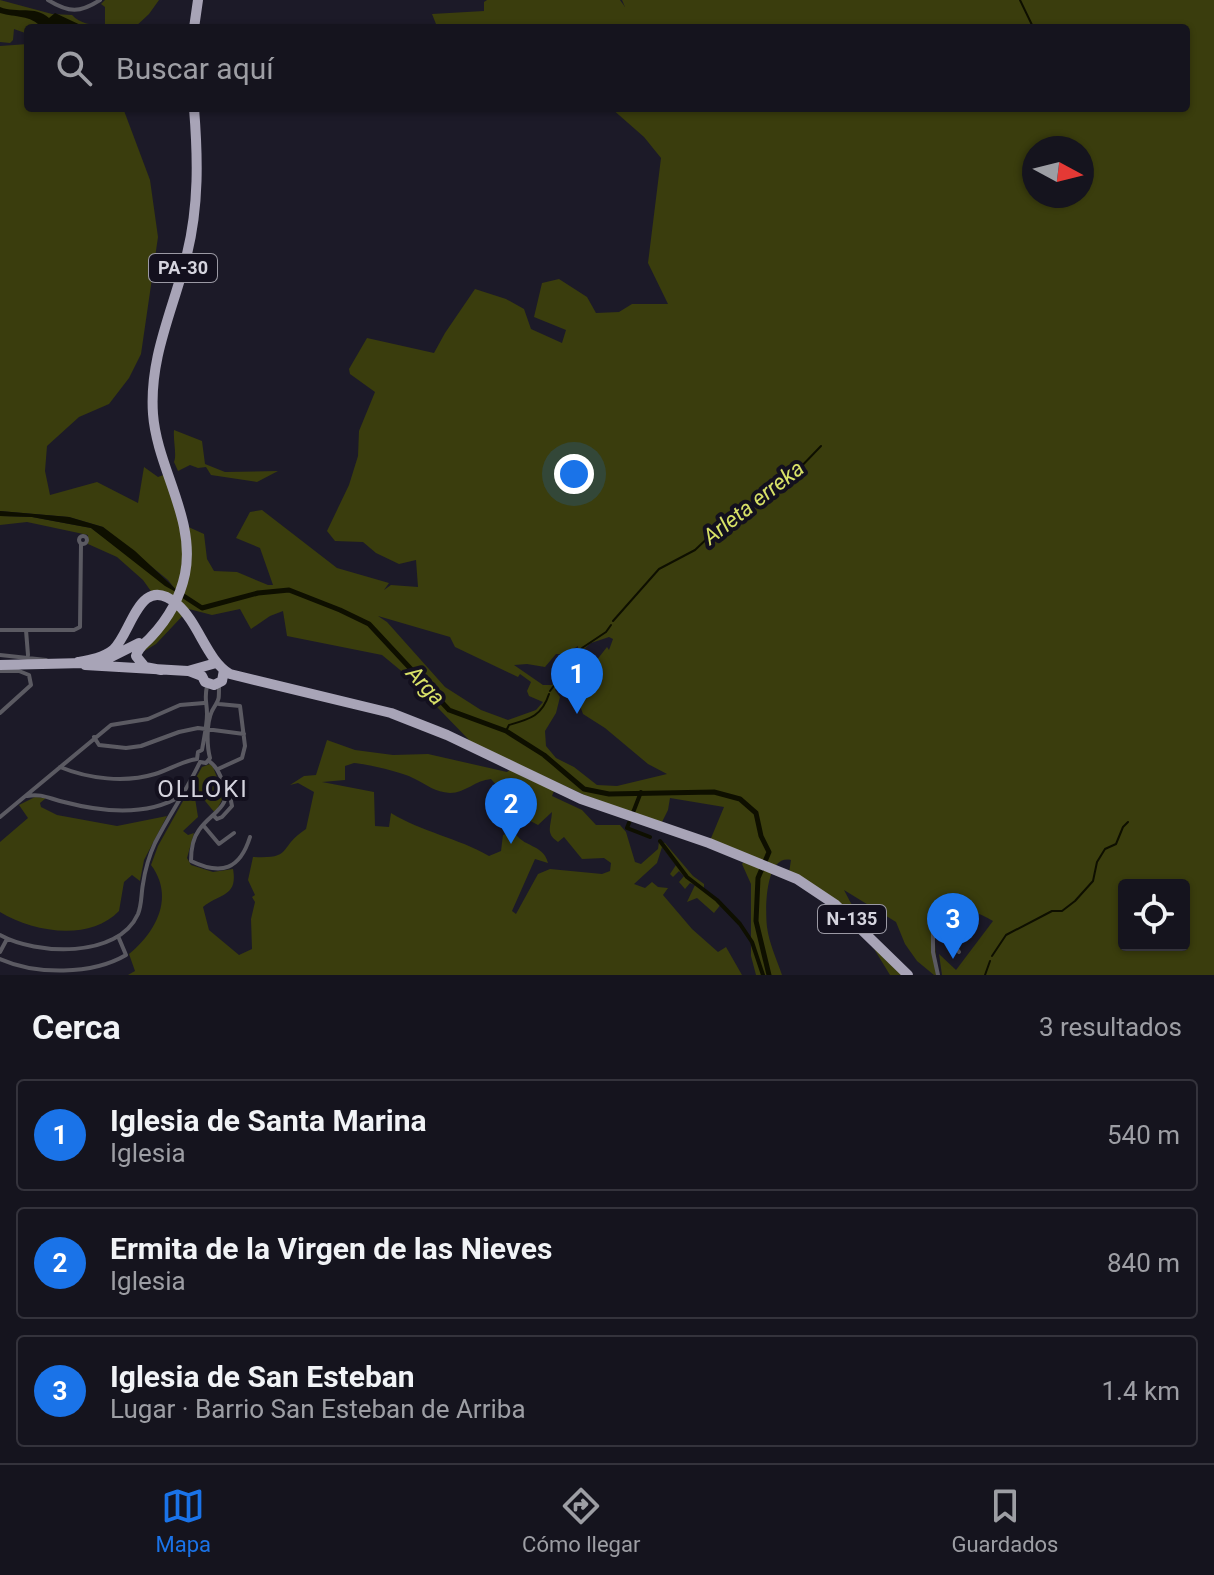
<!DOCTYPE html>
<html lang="es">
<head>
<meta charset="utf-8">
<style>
	body { margin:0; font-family:Roboto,sans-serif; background:#22212b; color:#f1f3f6 }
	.controls { position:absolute; right:24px; bottom:24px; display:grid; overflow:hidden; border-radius:8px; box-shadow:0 2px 6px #0004 }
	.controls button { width:72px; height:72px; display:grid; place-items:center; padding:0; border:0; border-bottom:2px solid #34333c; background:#15141e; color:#f1f3f6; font:40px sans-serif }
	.compass { position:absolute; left:1022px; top:136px; width:72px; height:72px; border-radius:50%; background:#15141e; box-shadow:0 2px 6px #0004; rotate:97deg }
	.you { position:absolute; left:574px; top:474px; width:28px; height:28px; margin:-20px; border:6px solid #fff; border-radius:50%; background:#1a73e8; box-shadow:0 0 0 12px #1a73e833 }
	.badge { display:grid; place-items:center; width:52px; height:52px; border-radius:50%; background:#1a73e8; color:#fff; font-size:26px; font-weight:700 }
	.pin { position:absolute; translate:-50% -66px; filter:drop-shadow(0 2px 4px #0008) }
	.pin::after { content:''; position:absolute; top:42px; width:28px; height:24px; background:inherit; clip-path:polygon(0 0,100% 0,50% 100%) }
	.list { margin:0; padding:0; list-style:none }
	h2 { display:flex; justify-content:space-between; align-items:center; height:104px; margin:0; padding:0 32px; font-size:34px }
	h2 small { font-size:26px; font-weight:400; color:#9d9ea4 }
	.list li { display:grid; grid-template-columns:52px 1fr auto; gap:24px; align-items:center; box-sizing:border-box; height:112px; margin:0 16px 16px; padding:0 16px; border:2px solid #34333c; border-radius:8px }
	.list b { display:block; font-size:30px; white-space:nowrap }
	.list p { margin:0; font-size:26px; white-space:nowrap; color:#9d9ea4 }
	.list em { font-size:26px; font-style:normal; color:#9d9ea4 }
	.icon { flex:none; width:44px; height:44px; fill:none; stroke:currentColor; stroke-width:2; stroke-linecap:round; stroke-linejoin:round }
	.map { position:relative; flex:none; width:1214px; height:975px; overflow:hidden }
	.search { position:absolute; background:#15141e; box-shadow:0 2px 6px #0004; left:24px; right:24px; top:24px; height:88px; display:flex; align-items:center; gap:20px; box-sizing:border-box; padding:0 28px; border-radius:8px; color:#9d9ea4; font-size:30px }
	.sheet { height:488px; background:#15141e }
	nav { display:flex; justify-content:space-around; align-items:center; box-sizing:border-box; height:112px; border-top:2px solid #34333c; background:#15141e; font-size:22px; color:#9d9ea4 }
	nav a { display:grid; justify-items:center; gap:4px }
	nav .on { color:#1a73e8 }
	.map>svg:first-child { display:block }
	.green { fill:#3a3d0d; fill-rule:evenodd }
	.water { fill:#0e0f00 }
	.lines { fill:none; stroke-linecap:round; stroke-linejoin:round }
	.stream { stroke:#0e0f00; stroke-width:2 }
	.canal { stroke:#0e0f00; stroke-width:4 }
	.river { stroke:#0e0f00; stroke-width:5 }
	.minor { stroke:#5b5a62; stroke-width:4 }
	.trunk { stroke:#a8a4b7; stroke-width:10 }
	.labels { text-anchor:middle; stroke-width:8; stroke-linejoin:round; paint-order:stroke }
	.shield { fill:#13101e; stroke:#9b99a4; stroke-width:2 }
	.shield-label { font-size:18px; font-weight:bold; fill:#d5d4de }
	.water-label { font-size:22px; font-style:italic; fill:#d8e167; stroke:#13101e }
	.quarter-label { font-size:24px; letter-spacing:2px; fill:#d5d4de; stroke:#13101e }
</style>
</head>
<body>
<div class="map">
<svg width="1214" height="975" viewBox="0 0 1214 975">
	<rect width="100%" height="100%" fill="#1c1a28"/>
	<path class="green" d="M0,0L52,14L72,15C80,24 91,25 105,25V7L101,4L105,0H159L149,14L134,28H28V34L14,29L13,40L10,43L0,42Z
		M487,0H620L625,7L622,0H1214V975H942L939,954L956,970L993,921C970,908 955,904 930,910C936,927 935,955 937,975H934L917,961L905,944L896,922L844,890C859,921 883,951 908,975H890L865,934L789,873L791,860C765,854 765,909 767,927C769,943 777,960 782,975H756L751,956V884L742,864L748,857L709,843L724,807L670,798L668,810L660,826L610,807L471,742L405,674L382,655L287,636L283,611L270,616L251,629L240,609L212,615L189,609L156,644L141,653L177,600L153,594L143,580L117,557L88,544V535L27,522L0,525V516L32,517L91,528L179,594L168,580L103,527L69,517L0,511V46L28,44V108H123L150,180L158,237L141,354L129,378L109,404L79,417L47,446L45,471L50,495L97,482L138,503L144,467L158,477L166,474L184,525L204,534L207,559L214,571L237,572L268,585H273L260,548L236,538L250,512L262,510L337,568L389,583L384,590L391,585L418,587L416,560L399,564L376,553L363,542L335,541L327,531L349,485L358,456L359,431L375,392L350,374L349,369L367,338L434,353L445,333L475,289L506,299L524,309L531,329L562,343L566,330L534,317L542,283L559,279L587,297L596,313L619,312L632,304H668L648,263L661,158L644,137L611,108H1186V28H430L436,24L432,14L484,11V2ZM1034,148H1082V196H1034ZM378,616L450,637L455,647L518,677L520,674L531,682L527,691L529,696L543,702L536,710L508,720L481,710L445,687L387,622ZM609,637L613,639L609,650L607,647L574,689L583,714L605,728L648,764L667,774L617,786L597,785L574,767L556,758L546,746L545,731L556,713L560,697L555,690L568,670L552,685H543L514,665L527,664L545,667L556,654H565L578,646V654L591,643ZM1124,885H1184V945H1124Z
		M174,430L202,441L205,464L225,472L278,471L257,482L211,475L206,467L198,468L190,465L178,471L174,462C177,455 173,440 174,430Z
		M327,740L355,750L393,755L428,754L507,772L511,769L556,786L552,796L582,810L596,825H620L626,832L635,862L641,864L658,849L659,842L665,843L693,876L704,884V889L722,903L714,913L697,898L687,902L695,885L690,883L685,889L679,882L684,876L679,871L673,877L670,874L676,865L662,847L657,863L634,884L645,888L652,882L658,887L668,888L663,895L692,929L718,952L726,947L742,975H128L135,971L129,954C156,932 175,897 151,865L158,846L202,767L210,764L213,767L224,796L215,813L201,796L195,798L198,817L183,831L188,835L194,833L187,858L191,865L213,872L233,869C238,897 220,893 203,907L209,930L239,955L252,949L251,919L255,902L252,897L255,895L248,880L253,857C294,859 277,848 306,829L314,792L298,783L290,785L304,776L316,775ZM354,763C367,764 403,772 415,779C427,785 435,792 450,793C465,793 476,780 491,779L499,788L502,799L509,796L525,800L517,814L538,825L552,812C551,827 545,833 558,842L564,837L582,859L604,858L611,863L610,871L602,874L550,869L538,874L516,914L512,911L535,859L548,863C543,843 522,848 514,831L503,835L501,851L489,856C458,838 422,832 391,813L389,827L375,826L374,792L322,782L345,780V766Z
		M35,797L46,798L40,803L41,807L57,815L117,826L167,816L144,860L140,881L132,875L124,882L119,911C89,942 33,932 0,912V842L28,818L19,805Z"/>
	<path class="water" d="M0,7C18,14 34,5 49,18L55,13L87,28H42C30,14 16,18 0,13Z
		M0,511L69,517L103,527L135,551L183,596L165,586L91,528L32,517L0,516Z"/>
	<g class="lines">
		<path class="stream" d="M1020,0L1033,27
			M613,621L659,569L695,550L713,533L734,522L776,480L793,475L821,446
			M550,691L582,648L606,632L611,625
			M506,731L509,725C530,719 542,716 549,694
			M992,956L1006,935L1052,911H1062L1075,901L1093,881L1097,862L1105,849L1116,844L1123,827L1128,822
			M985,975L990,961"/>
		<path class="canal" d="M641,792L627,828L650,837
			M660,841L687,877L717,900L740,924L752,942L763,975"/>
		<path class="river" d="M179,593L202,608L258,593L289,590L340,610L369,624L449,710L506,731L544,755L584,789L609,794L714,792L740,799L756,813L761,836L769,852L758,878L756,921L769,975"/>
		<path class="minor" d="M48,0C69,13 80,13 100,0
			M79 540a4 4 0 1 1 8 0a4 4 0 1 1-8 0Z
			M0,630H74L80,627L81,544
			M26,630L28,655
			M0,655L46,660
			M0,671H18
			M0,713L31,685L29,675L19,671
			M94,737L99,745L126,748L141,746L179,732L198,728L244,734
			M197,759L198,752L202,750C204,738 207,725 207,714C207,701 204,700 207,686
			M209,761C217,767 219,773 223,782C234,807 211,812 199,830C193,838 191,851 191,861C222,876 240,869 250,837
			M200,762L206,763L210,758C207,747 206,724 212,711C219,698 219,703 219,686
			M60,767C89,779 125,783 155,774C169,770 182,761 197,759
			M218,769L242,758L245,746L240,706L219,704
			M27,796C42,793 50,799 64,802C102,812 146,817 181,796
			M214,816L217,819L222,817L232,806L230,796
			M0,817L111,725L148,719L180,705L204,703
			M203,825L219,844L234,833
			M944,926L949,938
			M0,935C36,955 118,959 138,914C142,904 141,894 143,884C145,870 149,856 155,843C169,815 187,790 200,762
			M949,941L955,943C962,938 966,932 965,923
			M952,943L959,952
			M0,952L7,939
			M0,959C36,975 92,975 126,955L118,936
			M938,975L933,952V927L938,928L949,941"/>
		<path class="trunk" d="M194,28L198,0
			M107,659L139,643
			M78,662C90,660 103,658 113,650C132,633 139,572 177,604C199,623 207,661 230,674L391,713L447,735L581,799L709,843L797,879L836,905L908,975
			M0,665L84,663
			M85,665L188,671L216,663
			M161,670L145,667L136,656C139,646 145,644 151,637C168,619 180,598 185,574C196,519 157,468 153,414C149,356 174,308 187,254C199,205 198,158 194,108
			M189,671L202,676L205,682L214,685L222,681L224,670"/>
	</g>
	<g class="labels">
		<g class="shield">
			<rect x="149" y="254" width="68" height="28" rx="6"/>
			<rect x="818" y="905" width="68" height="28" rx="6"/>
		</g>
		<g class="shield-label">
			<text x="183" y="274">PA-30</text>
			<text x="852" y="925">N-135</text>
		</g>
		<g class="water-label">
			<text transform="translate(753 502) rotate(-38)" y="8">Arleta erreka</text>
			<text transform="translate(426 685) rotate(47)" y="8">Arga</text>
		</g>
		<g class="quarter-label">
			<text x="203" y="797">OLLOKI</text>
		</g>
	</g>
</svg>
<div class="controls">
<button><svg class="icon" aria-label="locate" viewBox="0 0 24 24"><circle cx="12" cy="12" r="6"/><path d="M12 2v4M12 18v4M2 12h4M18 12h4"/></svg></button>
</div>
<svg class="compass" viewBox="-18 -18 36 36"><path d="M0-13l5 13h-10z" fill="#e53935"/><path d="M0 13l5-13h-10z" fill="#9d9ea4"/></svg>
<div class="you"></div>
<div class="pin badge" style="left:577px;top:714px">1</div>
<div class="pin badge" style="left:511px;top:844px">2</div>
<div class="pin badge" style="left:953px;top:959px">3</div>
<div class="search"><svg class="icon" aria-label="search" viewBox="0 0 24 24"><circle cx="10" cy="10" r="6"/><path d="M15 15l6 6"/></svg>Buscar aquí</div>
</div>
<section class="sheet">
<h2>Cerca<small>3 resultados</small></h2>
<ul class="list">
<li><span class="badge">1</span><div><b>Iglesia de Santa Marina</b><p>Iglesia</p></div><em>540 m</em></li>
<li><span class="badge">2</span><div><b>Ermita de la Virgen de las Nieves</b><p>Iglesia</p></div><em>840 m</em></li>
<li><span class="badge">3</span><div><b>Iglesia de San Esteban</b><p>Lugar · Barrio San Esteban de Arriba</p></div><em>1.4 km</em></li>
</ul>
</section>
<nav>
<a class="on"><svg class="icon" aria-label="map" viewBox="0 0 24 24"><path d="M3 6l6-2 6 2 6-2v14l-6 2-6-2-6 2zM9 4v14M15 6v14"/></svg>Mapa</a>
<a><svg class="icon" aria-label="directions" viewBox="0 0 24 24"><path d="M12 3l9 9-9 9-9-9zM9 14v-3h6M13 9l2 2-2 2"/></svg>Cómo llegar</a>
<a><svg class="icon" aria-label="saved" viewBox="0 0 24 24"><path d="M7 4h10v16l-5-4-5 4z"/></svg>Guardados</a>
</nav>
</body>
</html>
